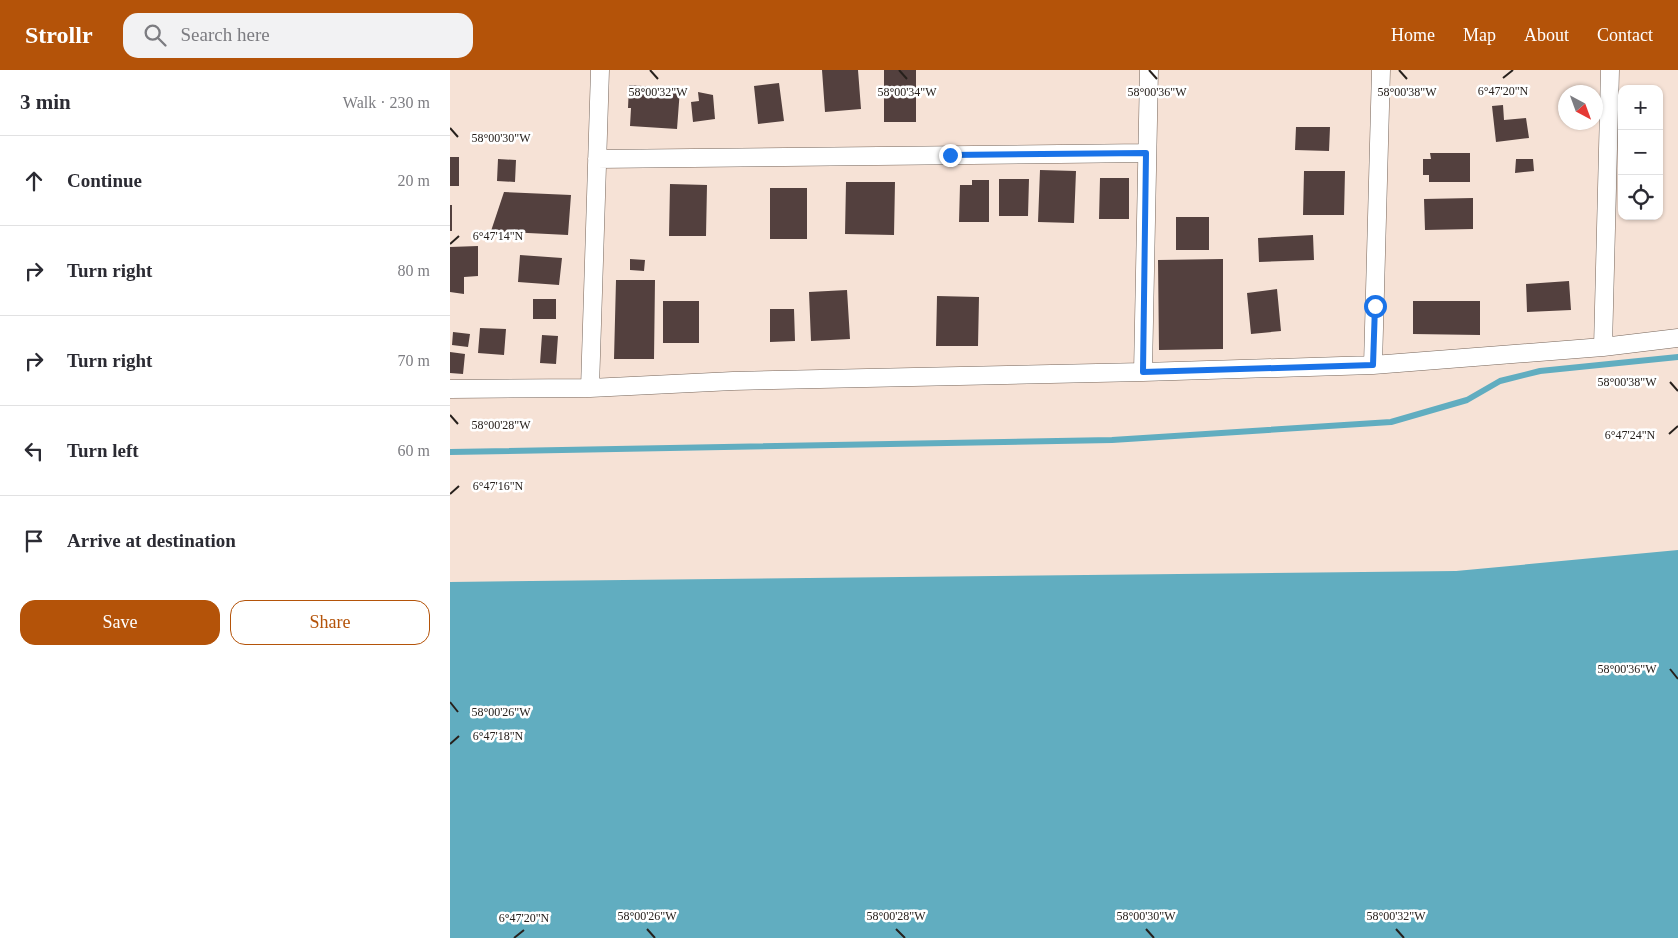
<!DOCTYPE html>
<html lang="en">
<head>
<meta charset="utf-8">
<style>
	body { margin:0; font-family:Georgia,serif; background:#f2f2f3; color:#2b2b33 }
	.controls { position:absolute; right:15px; top:15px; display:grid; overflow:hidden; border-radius:10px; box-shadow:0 1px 4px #0004 }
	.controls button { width:45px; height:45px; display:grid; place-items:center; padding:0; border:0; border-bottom:1px solid #e1e1e2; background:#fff; color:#2b2b33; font:25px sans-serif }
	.compass { position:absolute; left:1108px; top:15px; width:45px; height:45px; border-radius:50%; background:#fff; box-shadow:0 1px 4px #0004; rotate:139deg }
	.stop { position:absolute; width:15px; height:15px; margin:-11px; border:4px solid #1a73e8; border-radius:50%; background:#fff }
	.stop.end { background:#1a73e8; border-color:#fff; box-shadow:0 1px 5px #0008 }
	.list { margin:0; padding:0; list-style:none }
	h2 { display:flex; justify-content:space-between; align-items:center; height:65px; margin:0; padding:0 20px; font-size:21px }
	h2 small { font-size:16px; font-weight:400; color:#7c7c81 }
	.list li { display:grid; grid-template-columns:32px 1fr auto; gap:15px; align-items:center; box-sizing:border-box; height:90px; padding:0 20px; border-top:1px solid #e1e1e2 }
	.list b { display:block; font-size:19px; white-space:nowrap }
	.list em { font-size:16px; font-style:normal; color:#7c7c81 }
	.actions { display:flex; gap:10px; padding:15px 20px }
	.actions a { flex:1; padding:11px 0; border:1px solid #b45309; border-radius:15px; text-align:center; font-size:18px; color:#b45309 }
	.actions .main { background:#b45309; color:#fff }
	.icon { flex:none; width:28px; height:28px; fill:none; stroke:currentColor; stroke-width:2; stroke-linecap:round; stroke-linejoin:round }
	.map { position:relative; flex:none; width:1228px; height:868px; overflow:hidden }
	header { display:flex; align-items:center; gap:30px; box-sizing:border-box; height:70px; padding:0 25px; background:#b45309; color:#fff }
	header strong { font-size:24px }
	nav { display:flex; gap:28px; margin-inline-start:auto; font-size:18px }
	.search { width:350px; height:45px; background:#f2f2f3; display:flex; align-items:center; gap:12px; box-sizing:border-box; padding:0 18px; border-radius:15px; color:#7c7c81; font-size:19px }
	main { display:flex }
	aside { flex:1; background:#fff }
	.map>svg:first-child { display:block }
	.water { fill:#61adc0 }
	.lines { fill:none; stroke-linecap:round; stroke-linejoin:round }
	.stream { stroke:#61adc0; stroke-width:6 }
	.building { fill:#53403e }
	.minor-casing { stroke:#76655a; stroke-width:19 }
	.minor { stroke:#fff; stroke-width:18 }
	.route { stroke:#1a73e8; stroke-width:6 }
	.ticks { fill:none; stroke:#27201c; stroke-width:2 }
	.ticks-label { font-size:12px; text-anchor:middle; fill:#27201c; stroke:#fff; stroke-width:5; stroke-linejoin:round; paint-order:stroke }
</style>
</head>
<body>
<header>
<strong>Strollr</strong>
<div class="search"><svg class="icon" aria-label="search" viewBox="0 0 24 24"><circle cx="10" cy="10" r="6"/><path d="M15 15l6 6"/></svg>Search here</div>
<nav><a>Home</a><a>Map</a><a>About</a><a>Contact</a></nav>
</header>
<main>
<aside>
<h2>3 min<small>Walk · 230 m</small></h2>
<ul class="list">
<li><svg class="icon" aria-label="ahead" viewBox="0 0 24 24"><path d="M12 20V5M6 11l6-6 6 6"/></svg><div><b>Continue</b></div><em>20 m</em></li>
<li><svg class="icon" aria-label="right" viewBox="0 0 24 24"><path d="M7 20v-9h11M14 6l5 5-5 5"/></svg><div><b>Turn right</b></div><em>80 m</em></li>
<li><svg class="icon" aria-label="right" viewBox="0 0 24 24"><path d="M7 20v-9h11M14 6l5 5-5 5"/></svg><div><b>Turn right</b></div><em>70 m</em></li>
<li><svg class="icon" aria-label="left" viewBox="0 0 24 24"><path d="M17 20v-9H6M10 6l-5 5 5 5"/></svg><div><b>Turn left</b></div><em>60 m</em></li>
<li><svg class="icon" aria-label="arrive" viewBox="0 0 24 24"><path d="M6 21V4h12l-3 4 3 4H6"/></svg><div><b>Arrive at destination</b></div></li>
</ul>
<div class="actions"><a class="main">Save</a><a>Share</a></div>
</aside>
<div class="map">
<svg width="1228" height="868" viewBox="0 0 1228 868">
	<rect width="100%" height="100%" fill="#f6e2d6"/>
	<path class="water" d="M1228,480V868H0V512L1006,501Z"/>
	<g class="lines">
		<path class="stream" d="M0,382L662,370L941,352L1017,330L1050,311L1090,301L1228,287"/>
	</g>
	<path class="building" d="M372,0H408L411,39L375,42Z
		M434,0H466V52H434Z
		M329,13L334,51L308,54L304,16Z
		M179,15L230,19L227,59L180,56L181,38H178Z
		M248,22L263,25L265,49L243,52L241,32L249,31Z
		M1053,35L1054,50L1076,48L1079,68L1046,72L1042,36Z
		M846,57H880L879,81L845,80Z
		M980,83H1020V112H979V105H973V89H981Z
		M0,87H9V116H0Z
		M48,89L66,90L65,112L47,111Z
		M1066,89H1083L1084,101L1065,103Z
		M590,100L626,101L624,153L588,152Z
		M854,101H895L894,145H853Z
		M650,108H679V149H649Z
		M549,109H579L578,146H549Z
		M522,110H539V152H509L510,115H522Z
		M396,112H445L444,165L395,164Z
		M220,114L257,115L256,166H219Z
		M320,118H357V169H320Z
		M54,122L121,125L118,165L41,161Z
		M1023,128V159L975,160L974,129Z
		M0,135H2V161H0Z
		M726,147H759V180H726Z
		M863,165L864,190L809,192L808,168Z
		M28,176V206L14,207V224L0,222V177Z
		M70,185L112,188L109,215L68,212Z
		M180,189L195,190L194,201L180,200Z
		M773,189V279L709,280L708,190Z
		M166,210H205L204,289H164Z
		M1119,211L1121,240L1077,242L1076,214Z
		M827,219L831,261L801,264L797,223Z
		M397,220L400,269L361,271L359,222Z
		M487,226L529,227L528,276H486Z
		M83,229H106V249H83Z
		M213,231H249V273H213Z
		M963,231H1030V265L963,264Z
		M320,239H344L345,271L320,272Z
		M30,258L56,259L54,285L28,283Z
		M3,262L20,264L18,277L2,275Z
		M92,265L108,266L106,294L90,293Z
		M0,282L15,284L13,304L0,303Z"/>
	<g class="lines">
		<g class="minor-casing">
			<path id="minor" d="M147,89L696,83
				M1153,277L1160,0
				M923,295L931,0
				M693,302L699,0
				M140,318L150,0
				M0,319L140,318L283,311L693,302L923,295L1153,277L1228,268"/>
		</g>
		<use href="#minor" class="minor"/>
	</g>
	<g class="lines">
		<path class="route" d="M500,85L696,83L693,302L923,295L925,236"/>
	</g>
	<path class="ticks" d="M200,0L208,9M449,0L457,9M699,0L707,9M949,0L957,9M1053,8L1063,0M0,58L8,67M0,174L9,166M1220,312L1228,321M0,345L8,354M1219,364L1228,356M0,424L9,416M1220,599L1228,609M0,632L8,642M0,674L9,666M197,859L205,868M446,859L455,868M696,859L704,868M946,859L954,868M64,868L74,860"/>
	<g class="ticks-label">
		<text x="1053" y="25">6°47'20"N</text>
		<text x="208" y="26">58°00'32"W</text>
		<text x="457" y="26">58°00'34"W</text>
		<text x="957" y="26">58°00'38"W</text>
		<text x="707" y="26">58°00'36"W</text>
		<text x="51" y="72">58°00'30"W</text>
		<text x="48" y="170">6°47'14"N</text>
		<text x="1177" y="316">58°00'38"W</text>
		<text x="51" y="359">58°00'28"W</text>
		<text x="1180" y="369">6°47'24"N</text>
		<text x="48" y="420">6°47'16"N</text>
		<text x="1177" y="603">58°00'36"W</text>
		<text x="51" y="646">58°00'26"W</text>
		<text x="48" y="670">6°47'18"N</text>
		<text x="197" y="850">58°00'26"W</text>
		<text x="446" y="850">58°00'28"W</text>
		<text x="696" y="850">58°00'30"W</text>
		<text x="946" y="850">58°00'32"W</text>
		<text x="74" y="852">6°47'20"N</text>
	</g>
</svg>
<div class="controls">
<button>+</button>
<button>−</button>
<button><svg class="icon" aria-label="locate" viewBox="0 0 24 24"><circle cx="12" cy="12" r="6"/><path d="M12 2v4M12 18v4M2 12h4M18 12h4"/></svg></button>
</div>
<svg class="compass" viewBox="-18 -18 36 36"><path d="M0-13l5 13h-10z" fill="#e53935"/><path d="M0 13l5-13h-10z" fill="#7c7c81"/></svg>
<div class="stop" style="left:925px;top:236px"></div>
<div class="stop end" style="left:500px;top:85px"></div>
</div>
</main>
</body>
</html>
